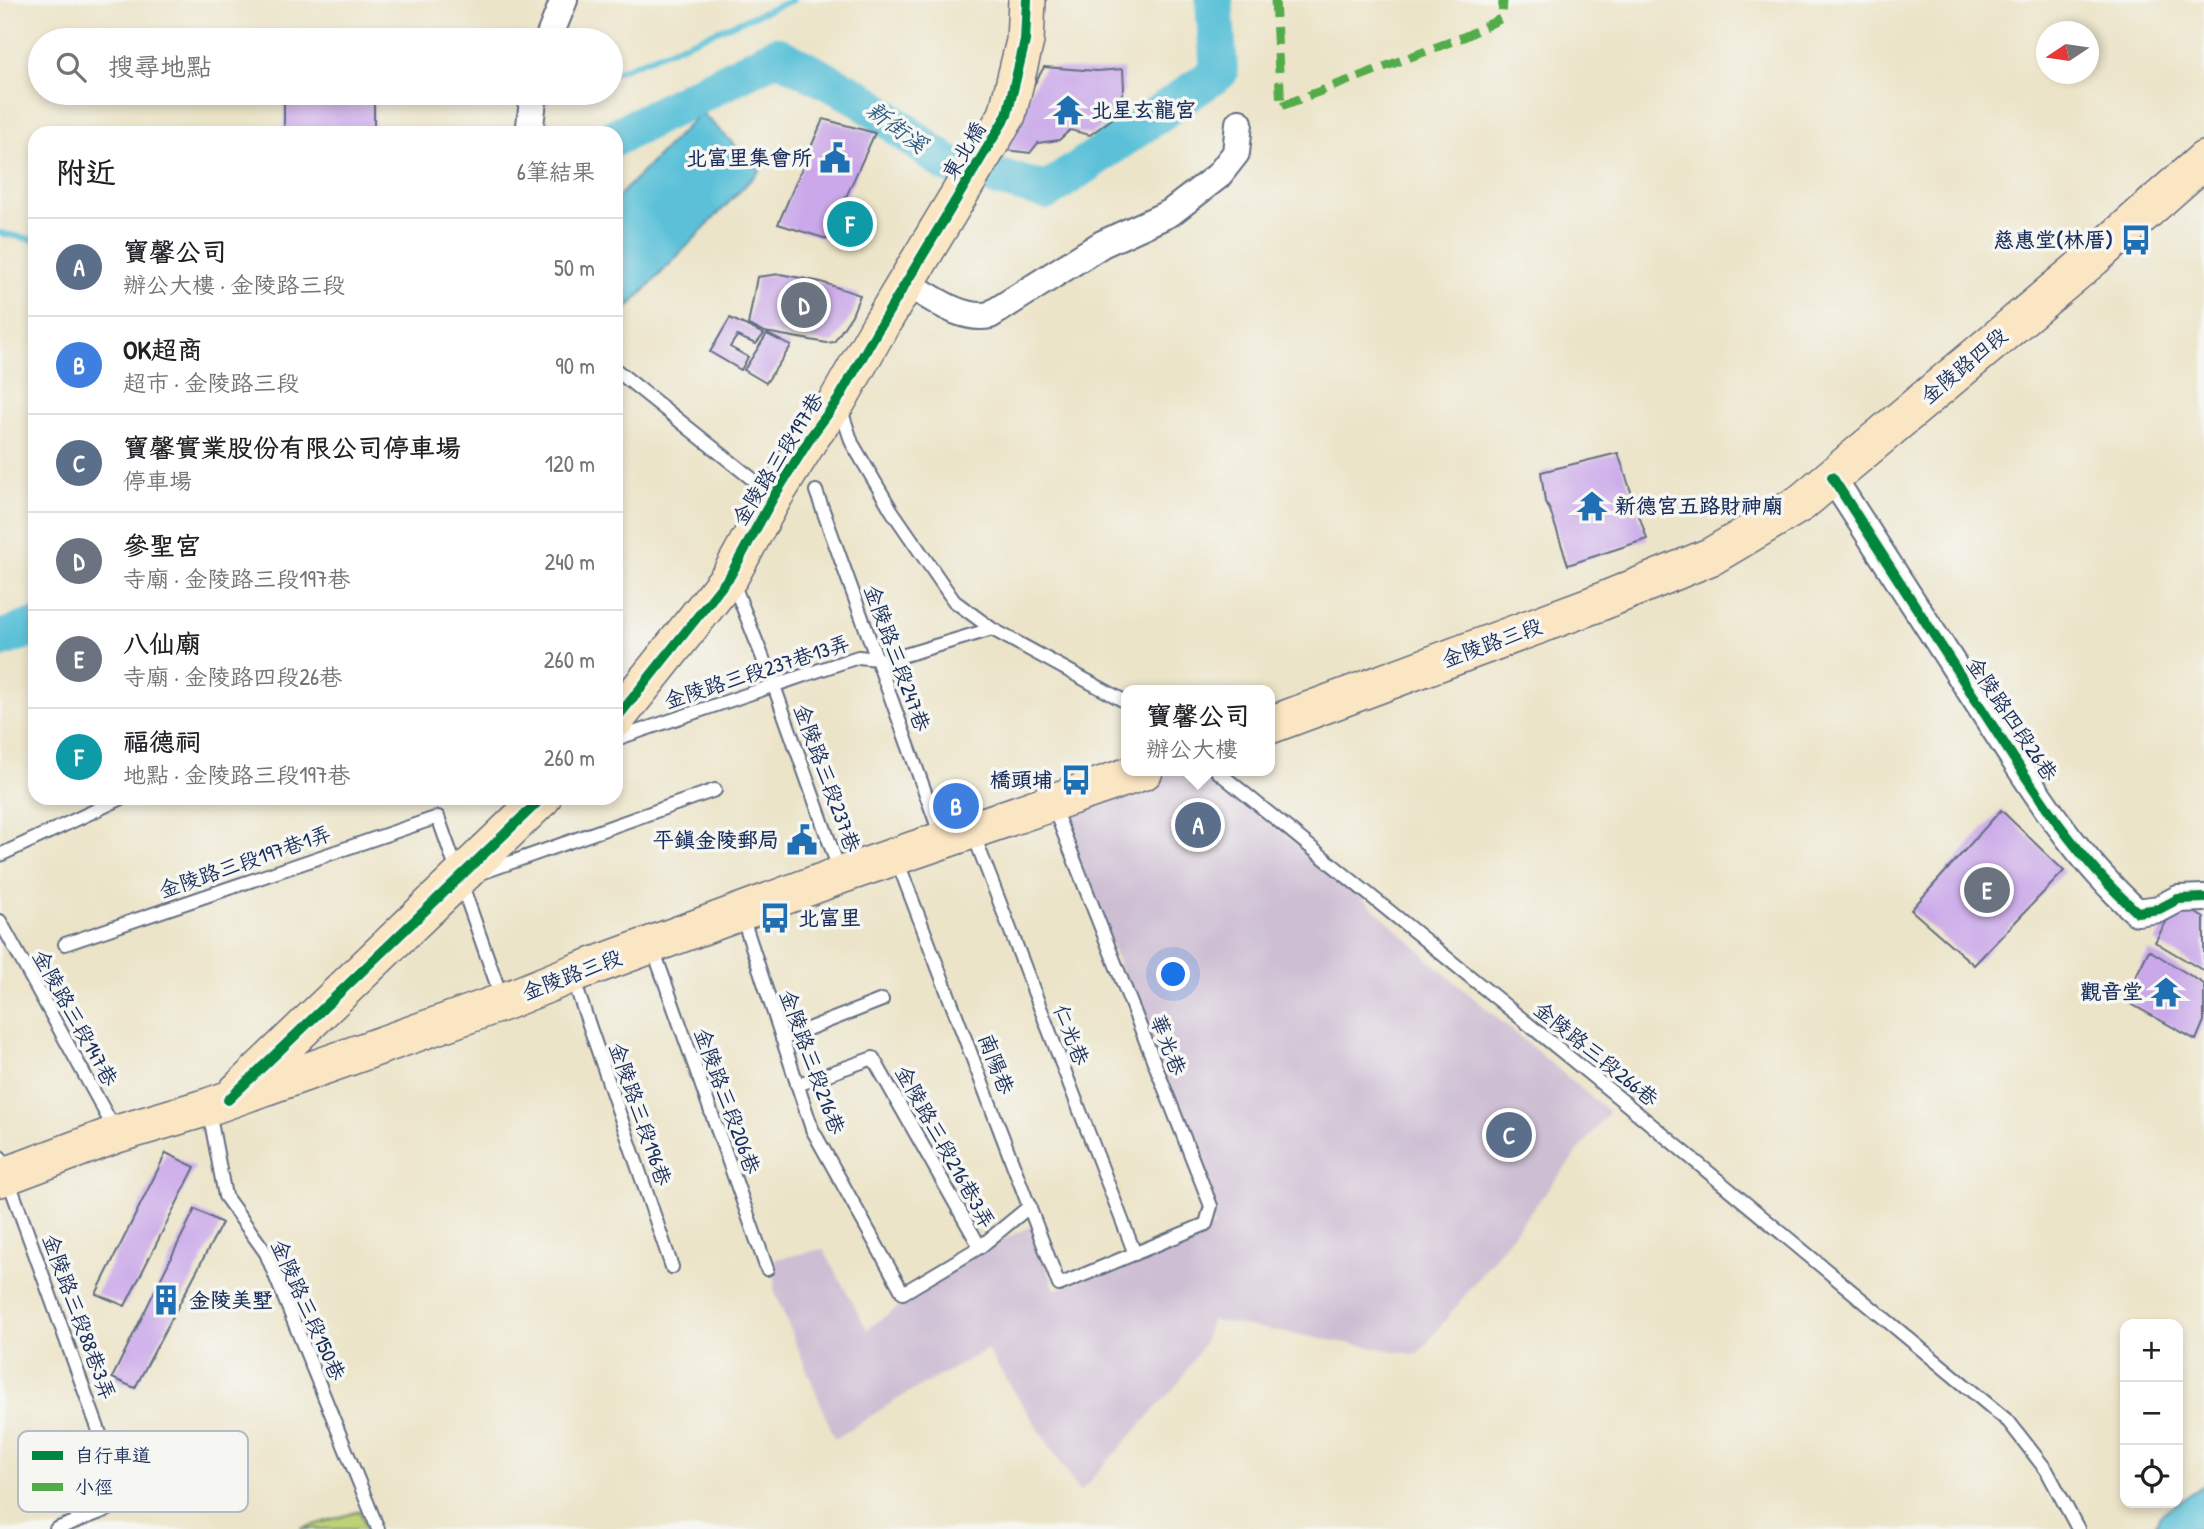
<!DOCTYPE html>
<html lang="zh-TW">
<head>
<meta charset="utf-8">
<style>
	body { margin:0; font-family:"Patrick Hand","LXGW WenKai TC",sans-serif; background:#f2f2f2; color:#202124 }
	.controls { position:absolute; right:21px; bottom:21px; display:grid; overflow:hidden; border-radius:14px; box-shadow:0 4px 10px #0003 }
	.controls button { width:63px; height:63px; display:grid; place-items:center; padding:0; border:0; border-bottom:2px solid #e0e0e0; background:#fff; color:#202124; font:35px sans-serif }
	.compass { position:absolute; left:2036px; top:21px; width:63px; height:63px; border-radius:50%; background:#fff; box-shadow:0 4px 10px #0003; rotate:257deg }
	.you { position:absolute; left:1174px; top:975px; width:24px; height:24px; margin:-18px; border:5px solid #fff; border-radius:50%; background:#1a73e8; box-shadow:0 0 0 10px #1a73e833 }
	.badge { display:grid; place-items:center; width:46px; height:46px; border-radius:50%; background:#d93025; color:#fff; font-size:23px; font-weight:700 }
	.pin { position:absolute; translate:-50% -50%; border:4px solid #fff; box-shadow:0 2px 7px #0006 }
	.popup { position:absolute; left:1121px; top:685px; width:154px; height:91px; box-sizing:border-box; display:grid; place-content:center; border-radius:14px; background:#fff; filter:drop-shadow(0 2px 5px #0005); font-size:23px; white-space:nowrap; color:#757577 }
	.popup b { font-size:26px; color:#202124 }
	.popup::after { content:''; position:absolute; left:50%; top:100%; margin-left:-14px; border:14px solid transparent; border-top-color:#fff }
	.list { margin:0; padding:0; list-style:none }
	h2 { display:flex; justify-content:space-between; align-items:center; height:91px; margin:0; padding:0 28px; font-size:30px }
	h2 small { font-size:23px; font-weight:400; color:#757577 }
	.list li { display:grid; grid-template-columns:46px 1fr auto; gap:21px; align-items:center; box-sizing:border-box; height:98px; padding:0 28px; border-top:2px solid #e0e0e0 }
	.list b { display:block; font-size:26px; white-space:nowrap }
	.list p { margin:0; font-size:23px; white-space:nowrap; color:#757577 }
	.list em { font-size:23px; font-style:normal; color:#757577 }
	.icon { flex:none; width:38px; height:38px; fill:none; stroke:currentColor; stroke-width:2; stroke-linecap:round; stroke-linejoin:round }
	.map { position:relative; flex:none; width:2204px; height:1529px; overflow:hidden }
	.search { position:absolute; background:#fff; box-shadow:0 4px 10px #0003; left:28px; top:28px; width:595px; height:77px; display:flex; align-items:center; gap:18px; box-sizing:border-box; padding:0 24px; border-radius:38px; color:#757577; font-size:26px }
	.panel { position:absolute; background:#fff; box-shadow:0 4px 10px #0003; left:28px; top:126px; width:595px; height:679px; border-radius:21px }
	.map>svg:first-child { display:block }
	.industrial { fill:#cdbed3 }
	.green { fill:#bdd276; stroke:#6c806a; stroke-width:2 }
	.water { fill:#5bc1d8; stroke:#3b789b; stroke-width:2 }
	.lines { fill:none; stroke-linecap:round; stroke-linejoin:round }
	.stream { stroke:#5bc1d8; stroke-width:6 }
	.river { stroke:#5bc1d8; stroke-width:38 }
	.building { fill:#caa8e9 }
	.lane-casing { stroke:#646e83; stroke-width:16 }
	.street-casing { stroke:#646e83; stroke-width:30 }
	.secondary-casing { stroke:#646e83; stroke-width:40 }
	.lane { stroke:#fff; stroke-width:12 }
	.street { stroke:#fff; stroke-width:26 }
	.secondary { stroke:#fbe6c4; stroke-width:37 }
	.quiet { stroke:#52ab49; stroke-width:9; stroke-dasharray:18 9; stroke-linecap:butt }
	.cycleway-casing { stroke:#f6f6f2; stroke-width:15 }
	.cycleway { stroke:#00873e; stroke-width:10 }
	.labels { text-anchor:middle; stroke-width:7; stroke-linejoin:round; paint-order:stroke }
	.poi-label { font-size:21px; font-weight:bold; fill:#1b2f5e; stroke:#f6f6f2; text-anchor:end }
	.street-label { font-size:21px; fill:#1b2f5e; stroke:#f6f6f2 }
	.water-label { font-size:23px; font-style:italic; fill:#2e5b83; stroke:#f6f6f2 }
	.key { fill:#f6f6f2; stroke:#b4bac6; stroke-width:2 }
	.key-label { font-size:19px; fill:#1b2f5e }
</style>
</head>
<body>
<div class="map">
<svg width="2204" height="1529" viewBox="0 0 2204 1529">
	<rect width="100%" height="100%" fill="#f6f6f2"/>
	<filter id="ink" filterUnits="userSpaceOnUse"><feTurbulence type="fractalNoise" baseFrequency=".0143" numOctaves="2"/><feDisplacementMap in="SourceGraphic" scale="14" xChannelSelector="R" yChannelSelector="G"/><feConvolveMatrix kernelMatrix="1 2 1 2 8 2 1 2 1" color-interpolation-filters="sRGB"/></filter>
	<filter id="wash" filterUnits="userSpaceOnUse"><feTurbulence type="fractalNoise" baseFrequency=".00686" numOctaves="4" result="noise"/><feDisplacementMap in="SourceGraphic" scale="28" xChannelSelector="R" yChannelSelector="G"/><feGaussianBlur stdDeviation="1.57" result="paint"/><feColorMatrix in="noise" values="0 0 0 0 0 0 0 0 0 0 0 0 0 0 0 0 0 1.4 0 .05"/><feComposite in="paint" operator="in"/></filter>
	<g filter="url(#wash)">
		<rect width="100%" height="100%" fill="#ece4c8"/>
		<path class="industrial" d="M1172,773L1196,774L1217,780L1363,898L1444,973L1609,1112L1418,1355L1211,1320L1204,1343L1178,1384L1080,1492L987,1350L904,1395L835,1439L774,1290L776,1259L823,1249L867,1329L978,1252L1033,1225L1055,1290L1214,1227L1131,996L1059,810Z"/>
		<path class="green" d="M360,1511L366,1529H300Z"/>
		<path class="water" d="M701,112L760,170L616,320V199Z
			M2204,1485V1529H2153L2160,1515Z"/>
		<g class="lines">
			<path class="stream" d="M611,74L793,0
				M540,103L564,93
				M0,233L35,240"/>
			<path class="river" d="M616,137L777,55L860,98L947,164L1047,191L1219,72L1214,0
				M0,639L35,627"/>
		</g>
		<g id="blocks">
			<path class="building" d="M1044,67L1097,71L1123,69L1124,89L1113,118L1090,135L1070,130L1059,140L1038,143L1030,153L1005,150L1012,124Z
				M284,93H374V133H284Z
				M823,119L875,133L827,239L778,224Z
				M846,208L865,216L854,240L836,232Z
				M780,274L821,282L860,295L852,315L834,342L827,343L765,332L748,325L757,277Z
				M730,318L764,334L756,344L737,336L730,347L748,357L741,370L710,352Z
				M767,334L791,346L766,383L744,370Z
				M1618,453L1647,539L1568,565L1550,510L1545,502L1541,472Z
				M2001,810L2064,871L1974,965L1911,910Z
				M2177,902L2204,918V971L2155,942Z
				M2149,950L2204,984V1021L2196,1040L2124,1000Z
				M166,1153L195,1167L125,1306L96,1294Z
				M195,1209L222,1223L135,1388L112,1378Z"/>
		</g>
	</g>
	<g filter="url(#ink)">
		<use href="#blocks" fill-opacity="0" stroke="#646e83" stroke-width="2"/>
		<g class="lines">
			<g class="lane-casing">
				<path id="lane" d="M616,370L771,494
					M840,407L852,443L892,511L954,601L992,629L1126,702
					M816,491L941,836
					M732,580L774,686L840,872
					M616,739L858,657L888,660L992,629
					M1217,771L1618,1097L2009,1422L2047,1471L2078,1529
					M973,833L1135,1254
					M0,855L122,798
					M897,860L1059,1285L1206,1224L1211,1206L1053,806
					M481,873L715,790
					M741,913L812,1129L903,1293L980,1247L873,1058L797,1085
					M0,921L116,1132
					M65,944L438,817L502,999
					M652,946L767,1269
					M573,978L672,1267
					M782,1039L882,1000
					M209,1111L225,1196L266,1253L378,1529
					M0,1157L116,1478L122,1504L56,1529
					M980,1247L1030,1206"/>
			</g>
			<g class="street-casing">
				<path id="street" d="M548,40L564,0
					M529,133L534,93
					M906,283C932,297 960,321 990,315L1102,244L1170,213L1218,176L1236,153L1239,123
					M1832,477C1883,556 1934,635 1985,714C2030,784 2075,857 2137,912L2159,909L2178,899L2204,898"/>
			</g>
			<g class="secondary-casing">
				<path id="secondary" d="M616,719L730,576L774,496L812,435L838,400L880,326L1007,115L1025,41L1027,0
					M1270,725L1598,603L1712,556L1801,503L2093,258L2204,160
					M237,1092L542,798
					M0,1178L117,1134L208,1107L503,1002L572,974L841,875L1144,771"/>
			</g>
			<use href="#lane" class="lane"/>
			<use href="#street" class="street"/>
			<use href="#secondary" class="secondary"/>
			<path class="quiet" d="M1275,0L1281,106L1466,36L1502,18L1503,0"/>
			<g class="cycleway-casing">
				<path id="cycleway" d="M1832,477C1883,556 1934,635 1985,714C2030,784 2075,857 2137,912L2159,909L2178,899L2204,898
					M616,719L730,576L774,496L812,435L838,400L880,326L1007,115L1025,41L1027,0
					M228,1100L542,798"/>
			</g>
			<use href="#cycleway" class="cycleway"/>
		</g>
	</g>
	<defs>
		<g id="temple-bare" transform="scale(2.415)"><path d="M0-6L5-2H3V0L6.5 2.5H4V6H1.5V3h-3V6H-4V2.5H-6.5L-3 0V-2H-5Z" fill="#1f6fb2" stroke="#f6f6f2" stroke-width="2.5" paint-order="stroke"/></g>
		<g id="civic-bare" transform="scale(2.415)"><path d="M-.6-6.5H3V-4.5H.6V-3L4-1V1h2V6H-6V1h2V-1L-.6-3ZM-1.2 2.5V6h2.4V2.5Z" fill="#1f6fb2" stroke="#f6f6f2" stroke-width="2.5" paint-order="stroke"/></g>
		<g id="bus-bare" transform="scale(2.415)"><path d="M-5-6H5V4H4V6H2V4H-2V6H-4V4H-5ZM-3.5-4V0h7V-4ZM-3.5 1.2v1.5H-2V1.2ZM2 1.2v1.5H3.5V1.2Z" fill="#1f6fb2" stroke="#f6f6f2" stroke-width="2.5" paint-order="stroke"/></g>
		<g id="building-bare" transform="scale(2.415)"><path d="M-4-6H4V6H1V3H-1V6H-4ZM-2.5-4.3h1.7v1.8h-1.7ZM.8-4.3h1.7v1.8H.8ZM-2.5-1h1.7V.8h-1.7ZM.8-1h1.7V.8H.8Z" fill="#1f6fb2" stroke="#f6f6f2" stroke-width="2.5" paint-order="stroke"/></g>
	</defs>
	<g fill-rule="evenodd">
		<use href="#temple-bare" x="1068" y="110"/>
		<use href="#civic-bare" x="835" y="158"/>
		<use href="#bus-bare" x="2136" y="240"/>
		<use href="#temple-bare" x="1592" y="506"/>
		<use href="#bus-bare" x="1076" y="780"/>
		<use href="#civic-bare" x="802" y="840"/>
		<use href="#bus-bare" x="775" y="918"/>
		<use href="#temple-bare" x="2166" y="992"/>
		<use href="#building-bare" x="166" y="1300"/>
	</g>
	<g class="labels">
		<g class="poi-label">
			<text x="1091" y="117" text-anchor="start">北星玄龍宮</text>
			<text x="812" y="165">北富里集會所</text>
			<text x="2113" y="247">慈惠堂(林厝)</text>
			<text x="1615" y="513" text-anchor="start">新德宮五路財神廟</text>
			<text x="1053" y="787">橋頭埔</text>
			<text x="779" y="847">平鎮金陵郵局</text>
			<text x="798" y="925" text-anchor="start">北富里</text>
			<text x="2143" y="999">觀音堂</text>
			<text x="189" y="1307" text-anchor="start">金陵美墅</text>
		</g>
		<g class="street-label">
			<text transform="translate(964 151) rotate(-59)" y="7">東北橋</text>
			<text transform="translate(1964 366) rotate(-40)" y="7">金陵路四段</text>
			<text transform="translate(778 459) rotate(-58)" y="7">金陵路三段197巷</text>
			<text transform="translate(1492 643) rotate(-20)" y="7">金陵路三段</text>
			<text transform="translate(897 658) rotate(70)" y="7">金陵路三段247巷</text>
			<text transform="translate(757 672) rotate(-18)" y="7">金陵路三段237巷13弄</text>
			<text transform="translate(2012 719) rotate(56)" y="7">金陵路四段26巷</text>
			<text transform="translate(827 778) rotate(70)" y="7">金陵路三段237巷</text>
			<text transform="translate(245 862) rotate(-19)" y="7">金陵路三段197巷1弄</text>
			<text transform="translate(572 975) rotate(-21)" y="7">金陵路三段</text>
			<text transform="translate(75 1018) rotate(61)" y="7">金陵路三段147巷</text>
			<text transform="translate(1071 1035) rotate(69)" y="7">仁光巷</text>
			<text transform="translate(1168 1045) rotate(69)" y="7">華光巷</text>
			<text transform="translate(1596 1054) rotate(39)" y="7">金陵路三段266巷</text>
			<text transform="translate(812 1062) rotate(70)" y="7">金陵路三段216巷</text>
			<text transform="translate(996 1064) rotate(69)" y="7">南陽巷</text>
			<text transform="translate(727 1101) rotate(70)" y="7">金陵路三段206巷</text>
			<text transform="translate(640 1114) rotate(71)" y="7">金陵路三段196巷</text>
			<text transform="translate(945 1147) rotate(61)" y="7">金陵路三段216巷3弄</text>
			<text transform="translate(308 1310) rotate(66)" y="7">金陵路三段150巷</text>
			<text transform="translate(79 1317) rotate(70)" y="7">金陵路三段88巷3弄</text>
		</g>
		<g class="water-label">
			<text transform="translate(897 127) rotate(37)" y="8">新街溪</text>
		</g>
	</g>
	<rect x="18" y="1431" width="230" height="81" rx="10" class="key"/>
	<rect x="32" y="1451" width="31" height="9" fill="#00873e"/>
	<rect x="32" y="1483" width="31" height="8" fill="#52ab49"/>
	<g class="key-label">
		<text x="75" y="1462">自行車道</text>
		<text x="75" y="1494">小徑</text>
	</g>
</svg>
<div class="controls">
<button>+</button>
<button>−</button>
<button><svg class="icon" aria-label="locate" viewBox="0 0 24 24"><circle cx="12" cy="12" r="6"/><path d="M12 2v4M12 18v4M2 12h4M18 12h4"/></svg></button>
</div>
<svg class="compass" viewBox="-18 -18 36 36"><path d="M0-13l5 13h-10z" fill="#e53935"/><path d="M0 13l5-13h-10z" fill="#757577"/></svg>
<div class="you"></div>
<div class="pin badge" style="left:1198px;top:825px;background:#5c6f8a">A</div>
<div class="popup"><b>寶馨公司</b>辦公大樓</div>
<div class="pin badge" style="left:956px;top:806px;background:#3f7fe0">B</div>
<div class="pin badge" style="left:1509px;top:1135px;background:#5c6f8a">C</div>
<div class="pin badge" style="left:804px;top:305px;background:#6b7280">D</div>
<div class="pin badge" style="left:1987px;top:890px;background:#6b7280">E</div>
<div class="pin badge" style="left:850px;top:224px;background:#0f9aa8">F</div>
<div class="search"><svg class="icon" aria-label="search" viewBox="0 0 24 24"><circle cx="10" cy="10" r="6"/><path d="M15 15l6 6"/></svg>搜尋地點</div>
<section class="panel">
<h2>附近<small>6筆結果</small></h2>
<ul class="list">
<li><span class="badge" style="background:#5c6f8a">A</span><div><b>寶馨公司</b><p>辦公大樓 · 金陵路三段</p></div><em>50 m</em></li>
<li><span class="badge" style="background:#3f7fe0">B</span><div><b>OK超商</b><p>超市 · 金陵路三段</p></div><em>90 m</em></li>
<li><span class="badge" style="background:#5c6f8a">C</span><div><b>寶馨實業股份有限公司停車場</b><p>停車場</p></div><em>120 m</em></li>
<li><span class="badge" style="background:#6b7280">D</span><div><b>參聖宮</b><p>寺廟 · 金陵路三段197巷</p></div><em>240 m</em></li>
<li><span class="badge" style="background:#6b7280">E</span><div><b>八仙廟</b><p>寺廟 · 金陵路四段26巷</p></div><em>260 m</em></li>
<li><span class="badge" style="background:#0f9aa8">F</span><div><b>福德祠</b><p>地點 · 金陵路三段197巷</p></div><em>260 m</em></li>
</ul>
</section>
</div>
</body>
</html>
